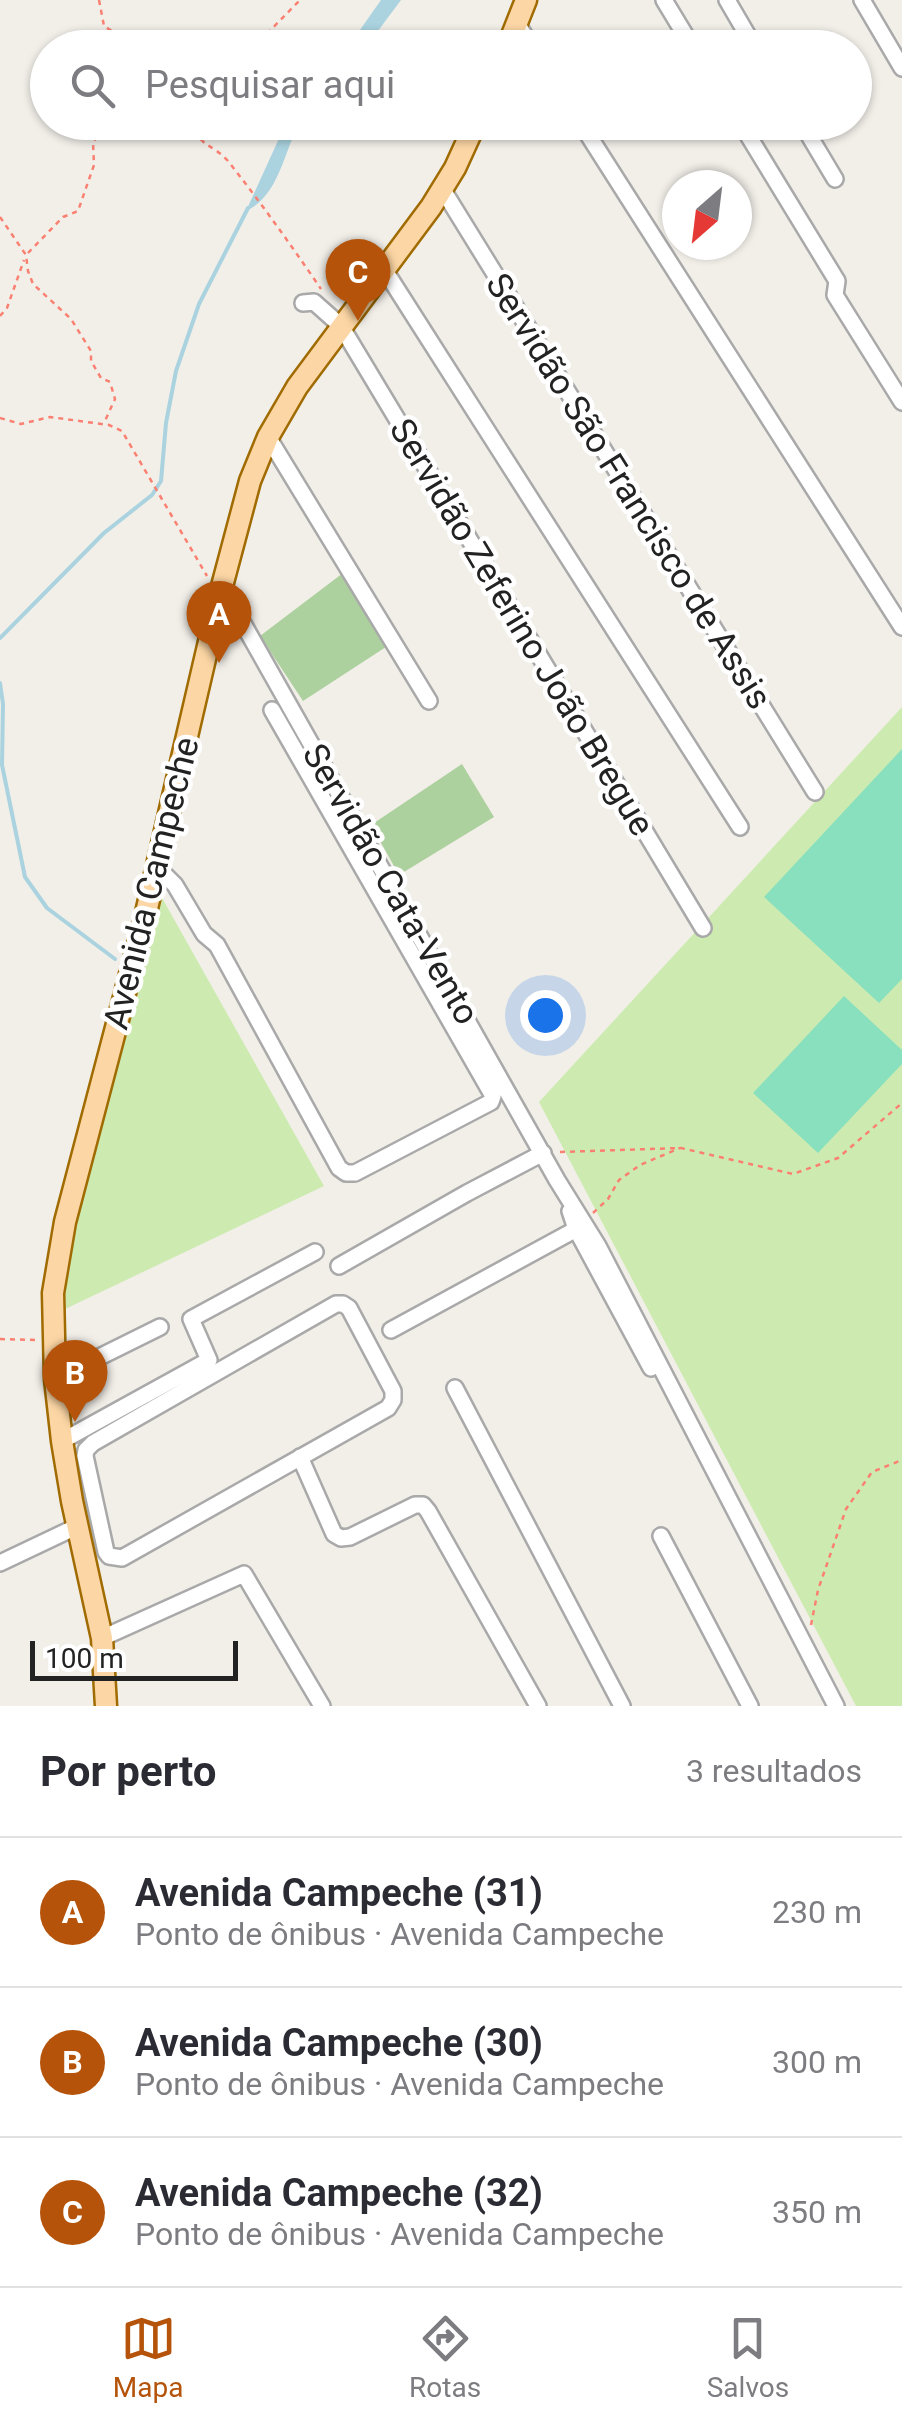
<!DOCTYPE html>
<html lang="pt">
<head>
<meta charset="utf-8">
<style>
	body { margin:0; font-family:Roboto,sans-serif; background:#f2f2f3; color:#2b2b33 }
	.compass { position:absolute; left:662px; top:170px; width:90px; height:90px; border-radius:50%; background:#fff; box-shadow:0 2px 8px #0004; rotate:208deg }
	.scale { position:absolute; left:30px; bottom:25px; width:208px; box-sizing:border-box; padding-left:10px; border:5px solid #222; border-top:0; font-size:28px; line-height:35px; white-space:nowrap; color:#222; -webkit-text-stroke:8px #fff; paint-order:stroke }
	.you { position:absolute; left:545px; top:1015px; width:35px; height:35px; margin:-25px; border:8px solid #fff; border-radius:50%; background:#1a73e8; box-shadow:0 0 0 15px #1a73e833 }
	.badge { display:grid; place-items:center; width:65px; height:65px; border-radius:50%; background:#b45309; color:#fff; font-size:32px; font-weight:700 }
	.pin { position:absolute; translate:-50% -82px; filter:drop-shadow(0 2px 5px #0008) }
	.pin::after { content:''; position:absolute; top:52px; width:35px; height:30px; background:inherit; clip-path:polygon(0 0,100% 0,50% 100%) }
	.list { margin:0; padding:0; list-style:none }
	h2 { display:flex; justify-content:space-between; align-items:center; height:130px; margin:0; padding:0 40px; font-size:42px }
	h2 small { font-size:32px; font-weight:400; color:#7c7c81 }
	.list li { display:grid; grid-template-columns:65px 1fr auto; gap:30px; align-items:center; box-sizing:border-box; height:150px; padding:0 40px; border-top:2px solid #e1e1e2 }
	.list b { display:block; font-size:38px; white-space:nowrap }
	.list p { margin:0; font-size:32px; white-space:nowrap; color:#7c7c81 }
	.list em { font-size:32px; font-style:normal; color:#7c7c81 }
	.icon { flex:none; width:55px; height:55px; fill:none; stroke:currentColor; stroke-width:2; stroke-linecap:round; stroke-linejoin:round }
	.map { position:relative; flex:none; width:902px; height:1706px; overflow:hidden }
	.search { position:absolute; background:#fff; box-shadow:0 2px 8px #0004; left:30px; right:30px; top:30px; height:110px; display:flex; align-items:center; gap:25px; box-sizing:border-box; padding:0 35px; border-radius:55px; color:#7c7c81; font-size:38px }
	.sheet { height:580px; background:#fff }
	nav { display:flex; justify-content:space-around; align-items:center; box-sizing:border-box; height:140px; border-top:2px solid #e1e1e2; background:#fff; font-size:28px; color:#7c7c81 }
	nav a { display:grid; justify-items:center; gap:5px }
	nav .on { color:#b45309 }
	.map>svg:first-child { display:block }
	.grass { fill:#cdebb0 }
	.forest { fill:#add19e }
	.pitch { fill:#88e0be }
	.water { fill:#aad3df }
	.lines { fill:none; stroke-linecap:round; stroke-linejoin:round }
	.stream { stroke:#aad3df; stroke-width:4 }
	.minor-casing { stroke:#a9a9a9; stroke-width:20 }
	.major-casing { stroke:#a06b00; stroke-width:25 }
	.path { stroke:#fa8072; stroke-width:2.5; stroke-dasharray:5 5; stroke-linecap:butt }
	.minor { stroke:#fff; stroke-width:15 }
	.major { stroke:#fcd6a4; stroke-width:20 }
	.labels { text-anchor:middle; stroke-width:9; stroke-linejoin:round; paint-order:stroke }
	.street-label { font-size:35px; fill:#222; stroke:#fff }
</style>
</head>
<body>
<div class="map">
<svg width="902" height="1706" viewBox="0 0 902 1706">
	<rect width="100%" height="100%" fill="#f2efe9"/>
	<path class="grass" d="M902,707V1706H856L539,1102Z
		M161,896L324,1186L63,1310L68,1248Z"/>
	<path class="forest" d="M343,573L389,645L303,701L260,636Z
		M462,764L494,817L399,875L371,825Z"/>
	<path class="pitch" d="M902,749V979L879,1003L764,897Z
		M844,996L902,1050V1064L818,1153L753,1093Z"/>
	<path class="water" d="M381,0H401L366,47H348Z
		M286,123H300C283,152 280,195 246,211Z"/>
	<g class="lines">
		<path class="stream" d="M0,638L104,533L152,495L161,481L166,423L176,371L199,304L248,208
			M0,683L3,704L2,765L25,877L47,908L115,959"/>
		<g class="minor-casing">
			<path id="minor" d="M664,0L693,48
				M727,0L755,48
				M862,0L902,68
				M517,23L532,48
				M580,122L902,627
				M740,122L837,281L835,295L902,402
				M801,122L835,179
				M443,190L815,792
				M384,269L740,827
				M303,303L314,302L341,326L703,928
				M268,437L429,701
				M221,590L236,611L557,1180L598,1246L836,1706
				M157,867L175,885L204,934L217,945L339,1168L346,1173H355L491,1102L493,1096L272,710
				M570,1211L576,1229L651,1368
				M339,1266L467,1193L543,1153
				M336,1304H343L349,1308L393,1391V1400L388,1408L122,1558L109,1556L106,1552L85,1456L86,1450L93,1443Z
				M391,1330L582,1226
				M55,1379L160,1327
				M455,1388L622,1706
				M62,1441L209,1360L191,1319L315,1252
				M300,1457L334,1534L341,1538L350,1537L415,1505H423L428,1511L538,1706
				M661,1536L750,1706
				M0,1563L78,1526
				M102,1638L244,1574L322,1706"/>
		</g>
		<g class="major-casing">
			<path id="major" d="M507,48L526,0
				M106,1706L102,1638L72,1501L62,1441L55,1379L53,1293L65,1222L145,917L221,590L250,481L268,437L297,387L431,207L455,168L476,122"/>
		</g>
		<path class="path" d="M99,0L104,26L115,33L124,48
			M253,48L300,0
			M191,122C201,149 212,143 228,161C261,203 291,245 321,289
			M0,217L26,255L28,271L33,284L71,319L91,351V361L101,378L110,382L115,399L104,423
			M28,253L63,217L78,211L94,165L93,142L110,122
			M0,316L7,308L24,260
			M0,418L21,424L50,417L109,425L122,431L207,576
			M560,1152L681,1148L793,1174L838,1158L902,1103
			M593,1213L608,1199L619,1180L640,1165L680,1148
			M0,1339L36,1340
			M811,1625L818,1590L846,1509L872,1472L902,1460"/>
		<use href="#minor" class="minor"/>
		<use href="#major" class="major"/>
	</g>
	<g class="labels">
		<g class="street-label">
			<text transform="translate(629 491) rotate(58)" y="12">Servidão São Francisco de Assis</text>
			<text transform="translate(522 627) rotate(59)" y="12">Servidão Zeferino João Bregue</text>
			<text transform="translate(151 883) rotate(-76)" y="12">Avenida Campeche</text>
			<text transform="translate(391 884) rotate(60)" y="12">Servidão Cata-Vento</text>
		</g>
	</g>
</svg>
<svg class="compass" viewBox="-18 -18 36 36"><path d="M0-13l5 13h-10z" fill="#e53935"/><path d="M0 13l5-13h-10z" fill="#7c7c81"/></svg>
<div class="scale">100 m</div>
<div class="you"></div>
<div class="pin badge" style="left:219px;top:663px">A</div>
<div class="pin badge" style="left:75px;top:1422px">B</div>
<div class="pin badge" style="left:358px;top:321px">C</div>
<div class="search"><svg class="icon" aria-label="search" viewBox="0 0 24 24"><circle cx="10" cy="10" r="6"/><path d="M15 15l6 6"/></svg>Pesquisar aqui</div>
</div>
<section class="sheet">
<h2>Por perto<small>3 resultados</small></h2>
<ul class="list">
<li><span class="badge">A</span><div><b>Avenida Campeche (31)</b><p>Ponto de ônibus · Avenida Campeche</p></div><em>230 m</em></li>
<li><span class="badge">B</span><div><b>Avenida Campeche (30)</b><p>Ponto de ônibus · Avenida Campeche</p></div><em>300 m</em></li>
<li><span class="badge">C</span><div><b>Avenida Campeche (32)</b><p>Ponto de ônibus · Avenida Campeche</p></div><em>350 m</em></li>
</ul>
</section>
<nav>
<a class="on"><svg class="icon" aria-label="map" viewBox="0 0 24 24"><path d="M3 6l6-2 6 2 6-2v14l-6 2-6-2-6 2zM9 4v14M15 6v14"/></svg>Mapa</a>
<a><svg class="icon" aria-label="directions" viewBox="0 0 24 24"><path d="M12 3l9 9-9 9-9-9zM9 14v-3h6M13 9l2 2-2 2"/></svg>Rotas</a>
<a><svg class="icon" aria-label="saved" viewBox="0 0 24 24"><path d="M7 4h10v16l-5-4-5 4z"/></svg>Salvos</a>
</nav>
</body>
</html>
